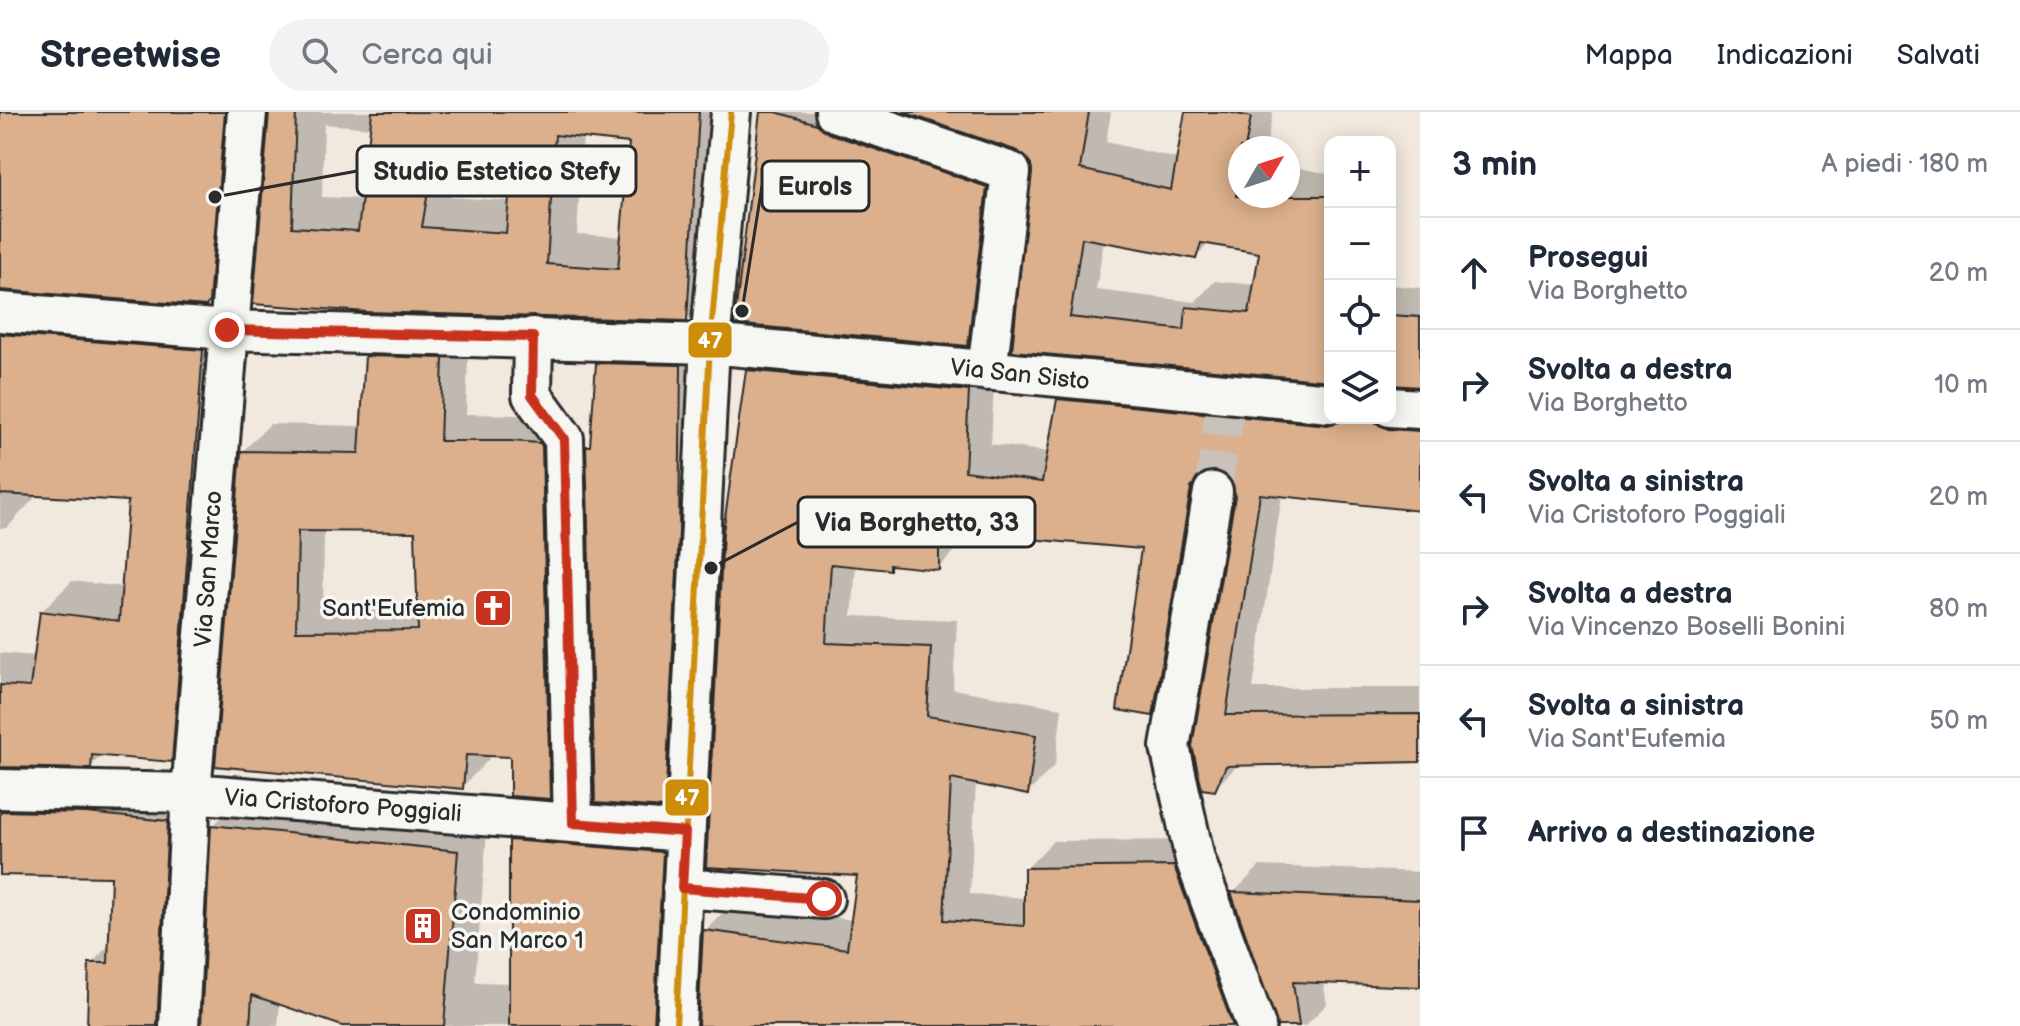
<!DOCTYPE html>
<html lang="it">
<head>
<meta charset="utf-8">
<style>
	body { margin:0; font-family:"Balsamiq Sans",sans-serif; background:#f2f2f3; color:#1f2937 }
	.controls { position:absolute; right:24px; top:24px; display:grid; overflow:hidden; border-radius:16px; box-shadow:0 4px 20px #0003 }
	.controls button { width:72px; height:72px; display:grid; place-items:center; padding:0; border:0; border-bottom:2px solid #e0e1e3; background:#fff; color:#1f2937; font:40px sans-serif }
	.compass { position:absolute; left:1228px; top:24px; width:72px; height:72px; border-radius:50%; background:#fff; box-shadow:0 4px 20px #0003; rotate:51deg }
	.stop { position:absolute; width:24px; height:24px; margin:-18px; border:6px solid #c8321e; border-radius:50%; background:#fff }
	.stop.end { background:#c8321e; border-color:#fff; box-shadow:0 2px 8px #0008 }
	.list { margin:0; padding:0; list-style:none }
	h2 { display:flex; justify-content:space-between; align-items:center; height:104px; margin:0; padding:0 32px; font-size:34px }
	h2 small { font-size:26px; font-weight:400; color:#747a83 }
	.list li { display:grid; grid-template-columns:52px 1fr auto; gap:24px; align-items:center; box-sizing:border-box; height:112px; padding:0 32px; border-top:2px solid #e0e1e3 }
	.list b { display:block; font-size:30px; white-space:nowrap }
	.list p { margin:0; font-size:26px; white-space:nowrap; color:#747a83 }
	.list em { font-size:26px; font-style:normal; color:#747a83 }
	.icon { flex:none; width:44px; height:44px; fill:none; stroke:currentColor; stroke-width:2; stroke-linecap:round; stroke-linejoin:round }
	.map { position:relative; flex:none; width:1420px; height:914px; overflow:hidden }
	header { display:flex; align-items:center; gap:48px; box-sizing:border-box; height:112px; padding:0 40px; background:#fff; border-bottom:2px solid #e0e1e3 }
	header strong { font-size:38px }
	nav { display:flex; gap:44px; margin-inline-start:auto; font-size:28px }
	.search { width:560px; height:72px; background:#f2f2f3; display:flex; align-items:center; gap:20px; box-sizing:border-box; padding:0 28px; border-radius:44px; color:#747a83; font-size:30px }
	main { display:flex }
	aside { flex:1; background:#fff }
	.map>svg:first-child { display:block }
	.shadow { fill:#0003; fill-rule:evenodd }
	.building { fill:#dcb08c; stroke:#2b2b2b; stroke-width:2; fill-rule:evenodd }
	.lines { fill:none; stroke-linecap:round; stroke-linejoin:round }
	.minor-tunnel { stroke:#c9c2ba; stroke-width:38; stroke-dasharray:38 19; stroke-linecap:butt }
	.minor-casing { stroke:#2b2b2b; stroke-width:44 }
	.minor { stroke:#f6f6f2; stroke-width:38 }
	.bus-1-casing { stroke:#f6f6f2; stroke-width:12 }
	.bus-1 { stroke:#ce8d09; stroke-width:6 }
	.route { stroke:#c8321e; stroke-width:10 }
	.labels { text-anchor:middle; stroke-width:7; stroke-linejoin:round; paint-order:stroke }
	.street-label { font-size:24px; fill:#2b2b2b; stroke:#f6f6f2 }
	.poi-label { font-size:24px; fill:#2b2b2b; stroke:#f6f6f2; text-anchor:end }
	.leader { fill:none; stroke:#2b2b2b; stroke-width:3 }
	.callout-dot { fill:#2b2b2b; stroke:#f6f6f2; stroke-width:3 }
	.callout { fill:#f6f6f2; stroke:#2b2b2b; stroke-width:3 }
	.callout-label { font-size:26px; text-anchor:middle; font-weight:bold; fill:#2b2b2b }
	.line-badge { stroke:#f6f6f2; stroke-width:3 }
	.badge-label { font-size:22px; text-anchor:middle; font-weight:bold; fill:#fff }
</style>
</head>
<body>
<header>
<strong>Streetwise</strong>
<div class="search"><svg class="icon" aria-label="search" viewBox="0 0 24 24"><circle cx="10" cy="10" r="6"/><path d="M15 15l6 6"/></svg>Cerca qui</div>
<nav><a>Mappa</a><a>Indicazioni</a><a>Salvati</a></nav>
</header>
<main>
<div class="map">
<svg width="1420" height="914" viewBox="0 0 1420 914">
	<rect width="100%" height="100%" fill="#f1e8de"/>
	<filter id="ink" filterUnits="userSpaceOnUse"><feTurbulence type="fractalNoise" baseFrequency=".0125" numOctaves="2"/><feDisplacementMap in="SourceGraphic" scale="16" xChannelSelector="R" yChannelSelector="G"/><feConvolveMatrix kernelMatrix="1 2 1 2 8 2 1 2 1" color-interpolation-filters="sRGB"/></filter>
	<g filter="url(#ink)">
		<path class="shadow" d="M0,0H252L236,161L205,192L12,177L17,187L232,208L201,617L171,648L103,642L90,655L10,653L11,658L31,669L197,679L190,894L204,903L213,714L244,683L488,708L475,870L511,871V729L542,698L692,710L687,914H345L280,889L278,914H89L91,852L110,832L113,763L0,761V541L36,544L42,499L72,469L123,475L130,387L38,382L7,416H0Z
			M270,0H727L717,177L687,207L255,191ZM324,12L372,16L364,87L322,85ZM583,24L631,29L623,125L577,122ZM458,48H514L511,89L451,85Z
			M762,0H873L1013,48L994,205L967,232Z
			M906,0H1111L1106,30L1179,47L1187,0H1273L1266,36H1240V84H1288V54L1330,62V267L1014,237L1035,62L1029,43ZM1104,128L1196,145L1209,131L1261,140L1256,173L1215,169L1195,190L1096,178Z
			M1390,173L1420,176V273H1396L1397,278L1420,290V397L1282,382L1253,576H1420V648L1240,651L1215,676L1237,383L1229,362L1216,356L1180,574L1152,602L1144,435L966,419V428L939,455L856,453L852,504L957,508L953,577L1062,596L1055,653L1028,681L976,670L970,782L1026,786V757L1053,729L1201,728L1262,914H720L705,819L732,791L853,808L859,762L748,258L775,231L995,252L991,332L1049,340L1059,288L1086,261L1330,306H1390Z
			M394,218L469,220L466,302L566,304L577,658L550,685L512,643L490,642L489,647L462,675L217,652L243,339L270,312L363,314L367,245ZM324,417L417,418L419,492H323Z
			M621,229L703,231L687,671L664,694L588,334L592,330L598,252Z
			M1260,754L1420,760V873L1323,869L1327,892L1305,914H1278L1233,781Z"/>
		<path class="building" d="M0,0H225L209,190L206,194L0,178Z
			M269,0H296L292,115L358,119L372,0H699L687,209L367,200L253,192ZM555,23L629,31L618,157L547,152ZM433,50H512L506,121L422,115Z
			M760,0H776L817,12L828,21L987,75L968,234L734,212Z
			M903,0H1089L1080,57L1171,78L1185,0H1228L1251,5L1245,36H1240L1236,84H1330V269L1012,239L1031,52L1018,39ZM1082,126L1196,147L1201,131L1259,141L1249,201L1186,195L1184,218L1070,205Z
			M1390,203L1420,205V275L1390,273Z
			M0,222L203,238L172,650L92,643L91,657L0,655V573L30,575L40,499L119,509L128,389L0,382Z
			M365,244L443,246L440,329H510L540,331L542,334L550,687L510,684V645L466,643L463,677L215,654L241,339L359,341ZM298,419L415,420L418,518L296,519Z
			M596,251L681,253L679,420L665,696L595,691L586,334H590Z
			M746,258L969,279L965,359L1042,370L1057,287L1328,313L1345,306H1371L1388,317L1420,319V399L1260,382L1226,603L1420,602V650L1226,654L1215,679L1202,677L1192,634L1235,384L1233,372L1217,359L1205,360L1191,376L1153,604L1117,598L1141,437L939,419V458L890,453V458L831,452L826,531L931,535L927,604L1036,623L1028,683L951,667L944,808L1024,814V756L1174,754L1233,914H698L703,818L847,837L857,764L706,755L723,420Z
			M0,699L86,701L168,709L157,914H87L89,851H108L111,765L0,763Z
			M211,713L458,739L444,914H342L252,883L250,914H201Z
			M509,728L663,740L654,914H509Z
			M1231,780L1420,788V875L1293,870L1299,914H1277Z"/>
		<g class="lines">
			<path class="minor-tunnel" d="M1213,380L1227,283"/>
			<g class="minor-casing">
				<path id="minor" d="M835,0L1011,60L987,259
					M0,200L227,218L710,232L1330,291
					M533,225L532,283L564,327L573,711
					M1390,295L1420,297
					M1213,380L1170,635L1195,747L1256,914
					M0,677L191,681L685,720
					M682,776L824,787
					M179,914L191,681L247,0
					M676,914L710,232L731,0"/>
			</g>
			<use href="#minor" class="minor"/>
			<g class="bus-1-casing">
				<path id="bus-1" d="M676,914L710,232L731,0"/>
			</g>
			<use href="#bus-1" class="bus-1"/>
		</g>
	</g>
	<g class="lines" filter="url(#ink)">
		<path class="route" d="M227,218L533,225L532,283L564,327L573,711L685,720L682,776L824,787"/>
	</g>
	<defs>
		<g id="church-square" transform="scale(2)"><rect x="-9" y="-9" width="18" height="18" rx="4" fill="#c8321e" stroke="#f6f6f2"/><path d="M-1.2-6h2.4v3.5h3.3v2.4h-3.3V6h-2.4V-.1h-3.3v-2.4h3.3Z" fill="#fff"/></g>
		<g id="building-square" transform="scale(2)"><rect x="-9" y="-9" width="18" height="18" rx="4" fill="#c8321e" stroke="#f6f6f2"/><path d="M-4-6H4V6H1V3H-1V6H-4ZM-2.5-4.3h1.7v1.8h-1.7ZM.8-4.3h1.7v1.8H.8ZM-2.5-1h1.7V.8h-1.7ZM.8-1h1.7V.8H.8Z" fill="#fff"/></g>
	</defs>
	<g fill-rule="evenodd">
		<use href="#church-square" x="493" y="496"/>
		<use href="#building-square" x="423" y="814"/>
	</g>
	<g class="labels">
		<g class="street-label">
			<text transform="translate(1020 262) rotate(6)" y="8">Via San Sisto</text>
			<text transform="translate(208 457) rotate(-86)" y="8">Via San Marco</text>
			<text transform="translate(343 693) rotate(4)" y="8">Via Cristoforo Poggiali</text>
		</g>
		<g class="poi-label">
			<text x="465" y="504">Sant'Eufemia</text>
			<text x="451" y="808" text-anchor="start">Condominio<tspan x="451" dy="28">San Marco 1</tspan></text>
		</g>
	</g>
	<path class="leader" d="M215 85L357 59M742 199L762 74M711 456L798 410"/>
	<g class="callout-dot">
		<circle cx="215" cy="85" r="8"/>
		<circle cx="742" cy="199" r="8"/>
		<circle cx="711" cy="456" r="8"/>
	</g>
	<g class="callout">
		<rect x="357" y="34" width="279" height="50" rx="8"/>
		<rect x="762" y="49" width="107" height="50" rx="8"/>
		<rect x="798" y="385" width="237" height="50" rx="8"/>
	</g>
	<g class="callout-label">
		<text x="497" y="68">Studio Estetico Stefy</text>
		<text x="815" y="83">Eurols</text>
		<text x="917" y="419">Via Borghetto, 33</text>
	</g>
	<g class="line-badge">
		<rect x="687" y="209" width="46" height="38" rx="8" fill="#ce8d09"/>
		<rect x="664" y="666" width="46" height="39" rx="8" fill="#ce8d09"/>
	</g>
	<g class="badge-label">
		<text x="710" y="236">47</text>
		<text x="687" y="693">47</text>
	</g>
</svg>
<div class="controls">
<button>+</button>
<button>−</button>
<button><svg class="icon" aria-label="locate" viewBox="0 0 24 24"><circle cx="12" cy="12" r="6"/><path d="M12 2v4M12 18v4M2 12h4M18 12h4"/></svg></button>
<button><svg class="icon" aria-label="layers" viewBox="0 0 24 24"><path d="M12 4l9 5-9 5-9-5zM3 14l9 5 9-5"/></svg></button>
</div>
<svg class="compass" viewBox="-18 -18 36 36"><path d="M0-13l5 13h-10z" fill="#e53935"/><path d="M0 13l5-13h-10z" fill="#747a83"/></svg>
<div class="stop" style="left:824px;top:787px"></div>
<div class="stop end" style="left:227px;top:218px"></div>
</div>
<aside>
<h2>3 min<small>A piedi · 180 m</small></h2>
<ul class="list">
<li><svg class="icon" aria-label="ahead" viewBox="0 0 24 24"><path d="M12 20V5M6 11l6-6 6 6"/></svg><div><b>Prosegui</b><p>Via Borghetto</p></div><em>20 m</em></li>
<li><svg class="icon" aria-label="right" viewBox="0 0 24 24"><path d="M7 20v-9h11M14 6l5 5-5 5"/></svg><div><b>Svolta a destra</b><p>Via Borghetto</p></div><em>10 m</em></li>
<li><svg class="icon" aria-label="left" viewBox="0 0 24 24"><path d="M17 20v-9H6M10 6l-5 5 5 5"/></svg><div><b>Svolta a sinistra</b><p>Via Cristoforo Poggiali</p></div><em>20 m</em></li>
<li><svg class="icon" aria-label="right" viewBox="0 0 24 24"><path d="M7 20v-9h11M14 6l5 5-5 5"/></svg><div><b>Svolta a destra</b><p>Via Vincenzo Boselli Bonini</p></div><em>80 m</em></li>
<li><svg class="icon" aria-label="left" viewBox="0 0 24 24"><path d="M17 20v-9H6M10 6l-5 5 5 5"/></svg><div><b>Svolta a sinistra</b><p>Via Sant'Eufemia</p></div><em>50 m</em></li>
<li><svg class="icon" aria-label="arrive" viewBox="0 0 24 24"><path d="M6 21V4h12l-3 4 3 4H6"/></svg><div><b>Arrivo a destinazione</b></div></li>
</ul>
</aside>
</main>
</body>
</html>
